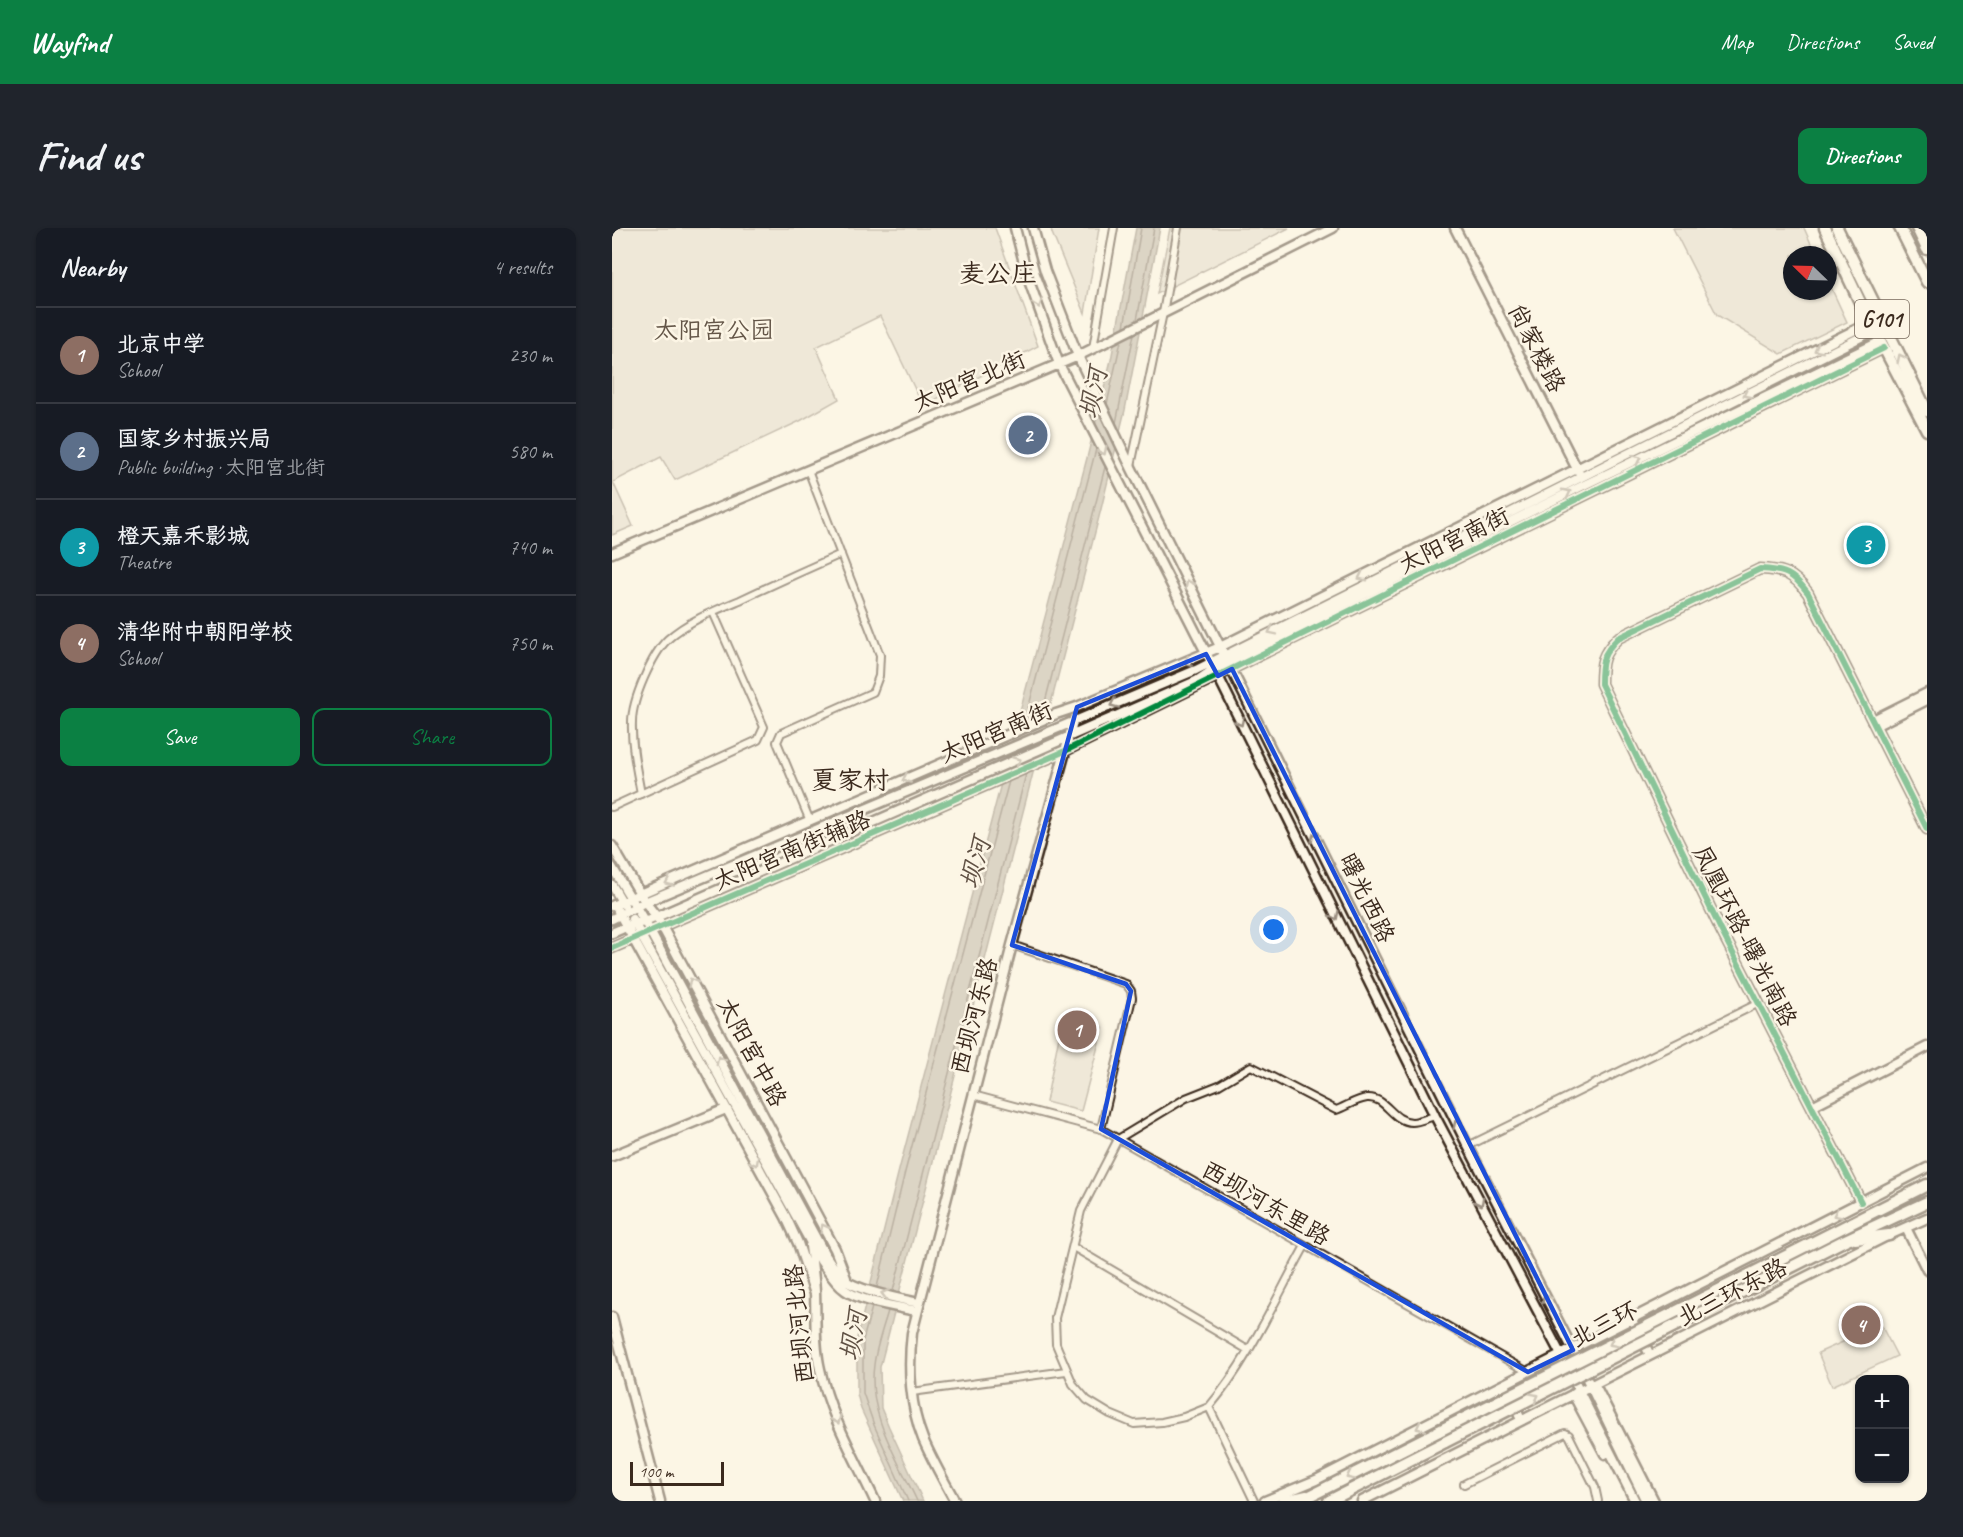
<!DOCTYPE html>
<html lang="en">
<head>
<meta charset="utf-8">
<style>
	body { margin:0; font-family:Caveat,"LXGW WenKai TC",sans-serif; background:#20242c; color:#f1f3f6 }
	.controls { position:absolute; right:18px; bottom:18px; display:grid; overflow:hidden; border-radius:12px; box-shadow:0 2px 4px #0004 }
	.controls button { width:54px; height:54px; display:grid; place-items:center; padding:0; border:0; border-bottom:2px solid #363941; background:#171b24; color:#f1f3f6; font:30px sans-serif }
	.compass { position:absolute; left:1171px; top:18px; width:54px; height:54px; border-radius:50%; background:#171b24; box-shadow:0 2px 4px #0004; rotate:293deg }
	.scale { position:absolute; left:18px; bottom:15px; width:94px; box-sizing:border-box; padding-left:6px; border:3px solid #3b2a1e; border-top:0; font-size:16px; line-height:21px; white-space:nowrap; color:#3b2a1e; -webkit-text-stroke:4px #fcf5e5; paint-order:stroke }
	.you { position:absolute; left:662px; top:702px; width:21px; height:21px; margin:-15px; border:4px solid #fff; border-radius:50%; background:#1a73e8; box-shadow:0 0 0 9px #1a73e833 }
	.badge { display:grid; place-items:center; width:39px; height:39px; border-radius:50%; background:#0b8043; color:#fff; font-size:20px; font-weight:700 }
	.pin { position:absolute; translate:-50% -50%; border:3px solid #fff; box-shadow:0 2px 6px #0006 }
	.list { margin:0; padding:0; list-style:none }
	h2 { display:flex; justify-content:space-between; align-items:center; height:78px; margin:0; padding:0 24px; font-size:26px }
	h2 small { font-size:20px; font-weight:400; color:#9ea1a6 }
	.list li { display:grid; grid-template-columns:39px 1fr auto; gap:18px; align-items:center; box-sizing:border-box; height:96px; padding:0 24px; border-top:2px solid #363941 }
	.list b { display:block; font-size:22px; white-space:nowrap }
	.list p { margin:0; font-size:20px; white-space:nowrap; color:#9ea1a6 }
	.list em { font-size:20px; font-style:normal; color:#9ea1a6 }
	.actions { display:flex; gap:12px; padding:18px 24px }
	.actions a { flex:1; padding:14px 0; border:2px solid #0b8043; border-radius:12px; text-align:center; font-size:21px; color:#0b8043 }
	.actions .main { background:#0b8043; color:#fff }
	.map { position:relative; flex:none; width:1315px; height:1273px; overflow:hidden; border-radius:12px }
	header { display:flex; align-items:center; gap:36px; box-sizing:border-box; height:84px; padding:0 30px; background:#0b8043; color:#fff }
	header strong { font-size:28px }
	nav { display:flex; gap:33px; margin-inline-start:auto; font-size:21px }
	.intro { display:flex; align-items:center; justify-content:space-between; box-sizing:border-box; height:144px; padding:0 36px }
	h1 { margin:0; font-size:42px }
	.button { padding:15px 27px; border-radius:12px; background:#0b8043; color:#fff; font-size:21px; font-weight:700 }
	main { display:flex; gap:36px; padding:0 36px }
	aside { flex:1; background:#171b24; border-radius:12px; box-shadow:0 2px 4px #0004 }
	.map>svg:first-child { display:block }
	.green { fill:#e0d8c8; stroke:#8e8173; stroke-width:1.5 }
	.water { fill:#b7ad9e; stroke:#85796b; stroke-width:1.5 }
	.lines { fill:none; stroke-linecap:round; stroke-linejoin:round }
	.shore { stroke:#6d5e51; stroke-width:1.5 }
	.street-casing { stroke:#3b2a1e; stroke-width:10 }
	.secondary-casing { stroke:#3b2a1e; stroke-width:13 }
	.highway-casing { stroke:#3b2a1e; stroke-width:15 }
	.street { stroke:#fcf5e5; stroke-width:6 }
	.secondary { stroke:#fcf5e5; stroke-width:8 }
	.highway { stroke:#fcf5e5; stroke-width:10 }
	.highway-bridge-casing { stroke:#3b2a1e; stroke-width:15; stroke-linecap:butt }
	.highway-bridge { stroke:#fcf5e5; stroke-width:10 }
	.cycleway-casing { stroke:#fcf5e5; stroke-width:10 }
	.cycleway { stroke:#00873e; stroke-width:6 }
	.oneway { stroke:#9c9082 }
	.marked { fill:none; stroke:#1d4ed8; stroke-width:4.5; stroke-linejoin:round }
	.labels { text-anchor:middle; stroke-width:5; stroke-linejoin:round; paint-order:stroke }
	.shield { fill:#fcf5e5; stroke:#75675a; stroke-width:1.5 }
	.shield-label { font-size:22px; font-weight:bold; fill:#3b2a1e }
	.park-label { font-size:24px; fill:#645648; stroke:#fcf5e5 }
	.street-label { font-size:24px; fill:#3b2a1e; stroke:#fcf5e5 }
	.neighbourhood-label { font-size:26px; fill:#3b2a1e; stroke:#fcf5e5 }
	.water-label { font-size:26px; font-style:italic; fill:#605144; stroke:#fcf5e5 }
</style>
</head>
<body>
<header>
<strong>Wayfind</strong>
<nav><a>Map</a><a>Directions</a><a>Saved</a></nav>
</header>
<div class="intro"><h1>Find us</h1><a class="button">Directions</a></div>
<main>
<aside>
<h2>Nearby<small>4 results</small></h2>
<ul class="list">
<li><span class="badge" style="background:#8d6e63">1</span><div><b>北京中学</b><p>School</p></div><em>230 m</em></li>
<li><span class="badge" style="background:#5c6f8a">2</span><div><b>国家乡村振兴局</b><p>Public building · 太阳宫北街</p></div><em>580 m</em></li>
<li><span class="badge" style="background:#0f9aa8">3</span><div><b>橙天嘉禾影城</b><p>Theatre</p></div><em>740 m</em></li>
<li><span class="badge" style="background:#8d6e63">4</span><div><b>清华附中朝阳学校</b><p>School</p></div><em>750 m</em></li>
</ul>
<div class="actions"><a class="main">Save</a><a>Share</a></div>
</aside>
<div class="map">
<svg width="1315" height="1273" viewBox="0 0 1315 1273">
	<rect width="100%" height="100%" fill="#fcf5e5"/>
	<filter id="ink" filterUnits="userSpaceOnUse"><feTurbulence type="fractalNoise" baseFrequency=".0167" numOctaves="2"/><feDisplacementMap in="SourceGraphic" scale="12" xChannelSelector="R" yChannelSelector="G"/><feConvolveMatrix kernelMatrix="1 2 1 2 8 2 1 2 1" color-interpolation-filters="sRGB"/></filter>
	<g filter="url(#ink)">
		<path class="green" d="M0,0H383L426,118L311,178L268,88L204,119L227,171L188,193L63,252L49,229L1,254L21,298L0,307Z
			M439,0H487L473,85L440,5Z
			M558,0H677L545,66Z
			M1061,0H1192L1204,27H1180V63H1216V53L1235,94L1169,126L1105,87Z
			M451,788L491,799L469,883L434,874Z
			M1269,1097L1285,1128L1220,1158L1206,1125Z"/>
		<path class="water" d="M524,0H548L513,182L489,281L268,1139L269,1180L277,1199L311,1273H291L249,1181L245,1166V1110L287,942L475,230L499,132Z"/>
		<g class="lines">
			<path class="shore" d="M525,92L542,0
				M512,99L529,0
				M495,176L509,113
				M504,195L522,106
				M430,486L493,239
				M413,493L484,221
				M265,1059L293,944L397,553
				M281,1063L414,546
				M260,1079L251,1112V1165L262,1197L296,1273
				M276,1083C271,1100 264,1119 262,1137C255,1186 285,1230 305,1273"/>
			<g class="street-casing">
				<path id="street" d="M481,120L502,0
					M519,238L551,85L566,0
					M196,242L268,427L267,448L261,464L169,505L165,514L198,593
					M29,566C25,543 19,518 20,494C20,472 40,426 56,411C76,393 104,382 128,372C162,356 195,341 229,326
					M0,579L146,512L152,499L101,384
					M400,717L514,756L519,763L520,770L489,901
					M361,867L489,901L916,1144
					M856,918L1147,775
					M461,1019L636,1122
					M300,1164L454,1143
					M597,1179C637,1132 663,1072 693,1018
					M852,1256L953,1205L957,1207L983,1259L986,1273
					M642,1273L597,1179L572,1189L550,1194L522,1196L498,1186L475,1172L461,1156L444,1116L443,1090L469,983L506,911L574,870L607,857L639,838L724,882C733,879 745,871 755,870C774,868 780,894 800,894C807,894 815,890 823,888"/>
			</g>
			<g class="secondary-casing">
				<path id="secondary" d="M403,0L416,50L447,136L606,448L823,888L949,1127L1023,1273
					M421,0L433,43L466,128L517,235L856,918L961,1122L1034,1273
					M843,0L967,245
					M0,325L466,128L721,0
					M1261,492L1315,465
					M1263,498L1315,472
					M0,618L33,674L45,689L223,1021L234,1050
					M0,639L33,694L213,1027C220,1036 225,1046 234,1053C248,1063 288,1071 307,1075
					M0,657L12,677
					M0,678L444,486L465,479L608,419L1259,94
					M6,683L174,989L186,1015L203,1066
					M0,691L33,674L584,442L1263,102
					M20,691L209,1033C216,1043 223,1055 233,1062C249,1074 284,1078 304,1083
					M0,705L23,695L33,694L584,453L602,441L972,257L1269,113
					M0,720L453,523L1272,120
					M1200,878L1315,819
					M0,928L114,881
					M1249,974L1109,702L989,456C989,434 990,426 1006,410L1148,341C1172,342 1181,345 1196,365L1315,601
					M1294,1000L1315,1042
					M198,1018C200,1033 202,1048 203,1063C204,1089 202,1116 208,1141C218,1188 243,1230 263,1273
					M0,1089L48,1273
					M1020,1092L1038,1127
					M893,1156L909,1192
					M985,1161L1042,1273
					M961,1166L993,1226
					M343,1273C332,1253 320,1232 311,1211C298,1179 296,1139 300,1105L400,717L462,491
					M653,1273L704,1252L1315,940
					M750,1273L1277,1007L1315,990"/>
			</g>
			<g class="highway-casing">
				<path id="highway" d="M1213,0L1248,74L1315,202
					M1225,0L1315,183
					M1288,0L1315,54
					M1305,0L1315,21
					M1243,1011L1277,1007
					M1091,1070L1315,957
					M1096,1081L1231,1013L1315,974
					M672,1273L695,1268
					M688,1273L827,1203
					M717,1273L833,1214"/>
			</g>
			<use href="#street" class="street"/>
			<use href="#secondary" class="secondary"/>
			<use href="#highway" class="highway"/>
			<g class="highway-bridge-casing">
				<path id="highway-bridge" d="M827,1203L1091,1070
					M833,1214L1096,1081"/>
			</g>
			<use href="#highway-bridge" class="highway-bridge"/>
			<g class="cycleway-casing">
				<path id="cycleway" d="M0,720L453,523L1272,120
					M1249,974L1109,702L989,456C989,434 990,426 1006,410L1148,341C1172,342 1181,345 1196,365L1315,601"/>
			</g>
			<use href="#cycleway" class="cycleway"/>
		</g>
		<defs><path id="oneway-chevron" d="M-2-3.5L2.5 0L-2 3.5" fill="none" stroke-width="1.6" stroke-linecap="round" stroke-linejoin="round" transform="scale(1.5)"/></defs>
		<g class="oneway">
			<use href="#oneway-chevron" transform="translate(426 76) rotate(70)"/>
			<use href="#oneway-chevron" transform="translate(1206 121) rotate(153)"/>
			<use href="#oneway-chevron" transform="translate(1289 130) rotate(-116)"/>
			<use href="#oneway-chevron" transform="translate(1135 166) rotate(154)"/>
			<use href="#oneway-chevron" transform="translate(491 223) rotate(63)"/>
			<use href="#oneway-chevron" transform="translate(1025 231) rotate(-26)"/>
			<use href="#oneway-chevron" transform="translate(955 265) rotate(-27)"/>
			<use href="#oneway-chevron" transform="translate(750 349) rotate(154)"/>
			<use href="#oneway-chevron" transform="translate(577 356) rotate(-116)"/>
			<use href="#oneway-chevron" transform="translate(660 403) rotate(154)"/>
			<use href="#oneway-chevron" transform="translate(575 434) rotate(158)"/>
			<use href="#oneway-chevron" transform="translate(502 476) rotate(157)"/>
			<use href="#oneway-chevron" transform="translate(628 494) rotate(64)"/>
			<use href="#oneway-chevron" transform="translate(405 533) rotate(-23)"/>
			<use href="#oneway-chevron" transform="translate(294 551) rotate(156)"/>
			<use href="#oneway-chevron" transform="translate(703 609) rotate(-116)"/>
			<use href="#oneway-chevron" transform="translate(57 654) rotate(157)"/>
			<use href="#oneway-chevron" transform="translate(723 688) rotate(64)"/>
			<use href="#oneway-chevron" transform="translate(80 754) rotate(-118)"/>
			<use href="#oneway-chevron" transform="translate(108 832) rotate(-118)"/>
			<use href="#oneway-chevron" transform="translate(845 896) rotate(-116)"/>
			<use href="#oneway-chevron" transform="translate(143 934) rotate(61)"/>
			<use href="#oneway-chevron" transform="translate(868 974) rotate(62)"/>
			<use href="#oneway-chevron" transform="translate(1225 986) rotate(153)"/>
			<use href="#oneway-chevron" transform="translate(212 1000) rotate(-118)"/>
			<use href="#oneway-chevron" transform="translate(273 1066) rotate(-165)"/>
			<use href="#oneway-chevron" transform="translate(934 1070) rotate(-117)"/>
			<use href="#oneway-chevron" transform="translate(1001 1115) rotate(153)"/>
			<use href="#oneway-chevron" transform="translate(923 1169) rotate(-27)"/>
			<use href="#oneway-chevron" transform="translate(225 1192) rotate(66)"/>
			<use href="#oneway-chevron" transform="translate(808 1199) rotate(153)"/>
			<use href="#oneway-chevron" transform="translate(738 1248) rotate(153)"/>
		</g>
	</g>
	<path d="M0 0H1315V1273H0ZM594,426L606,448L620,441L961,1122L916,1144L489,901L519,763L514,756L400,717L465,479Z" fill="#fcf5e5" fill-opacity=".55" fill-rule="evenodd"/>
	<path class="marked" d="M594,426L606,448L620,441L961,1122L916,1144L489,901L519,763L514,756L400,717L465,479Z"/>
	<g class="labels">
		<rect class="shield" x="1243" y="72" width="54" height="38" rx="4.5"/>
		<g class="shield-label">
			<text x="1270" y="99">G101</text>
		</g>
		<g class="park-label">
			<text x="102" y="110">太阳宫公园</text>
		</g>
		<g class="street-label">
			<text transform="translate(925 120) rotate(63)" y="8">尚家楼路</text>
			<text transform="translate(357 153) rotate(-23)" y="8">太阳宫北街</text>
			<text transform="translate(842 312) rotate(-26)" y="8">太阳宫南街</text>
			<text transform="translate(384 504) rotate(-23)" y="8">太阳宫南街</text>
			<text transform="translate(180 622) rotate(-23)" y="8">太阳宫南街辅路</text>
			<text transform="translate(755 670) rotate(64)" y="8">曙光西路</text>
			<text transform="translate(1133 708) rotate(63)" y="8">凤凰环路-曙光南路</text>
			<text transform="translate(362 788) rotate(-75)" y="8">西坝河东路</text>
			<text transform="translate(140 824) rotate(62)" y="8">太阳宫中路</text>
			<text transform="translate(654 975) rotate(30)" y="8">西坝河东里路</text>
			<text transform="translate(1120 1064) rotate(-27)" y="8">北三环东路</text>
			<text transform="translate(187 1096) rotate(-96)" y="8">西坝河北路</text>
			<text transform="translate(992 1096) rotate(-27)" y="8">北三环</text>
		</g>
		<g class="neighbourhood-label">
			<text x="386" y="54">麦公庄</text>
			<text x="238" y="561">夏家村</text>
		</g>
		<g class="water-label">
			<text transform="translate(481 165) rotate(-79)" y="9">坝河</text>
			<text transform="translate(363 635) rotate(-75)" y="9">坝河</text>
			<text transform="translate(241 1107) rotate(-80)" y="9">坝河</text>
		</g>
	</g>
</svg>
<div class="controls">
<button>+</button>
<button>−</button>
</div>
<svg class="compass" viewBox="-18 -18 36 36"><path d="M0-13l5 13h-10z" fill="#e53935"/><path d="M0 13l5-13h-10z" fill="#9ea1a6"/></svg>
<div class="scale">100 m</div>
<div class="you"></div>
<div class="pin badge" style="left:465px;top:802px;background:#8d6e63">1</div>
<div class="pin badge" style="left:416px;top:207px;background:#5c6f8a">2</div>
<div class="pin badge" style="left:1254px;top:317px;background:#0f9aa8">3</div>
<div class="pin badge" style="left:1249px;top:1097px;background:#8d6e63">4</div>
</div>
</main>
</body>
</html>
